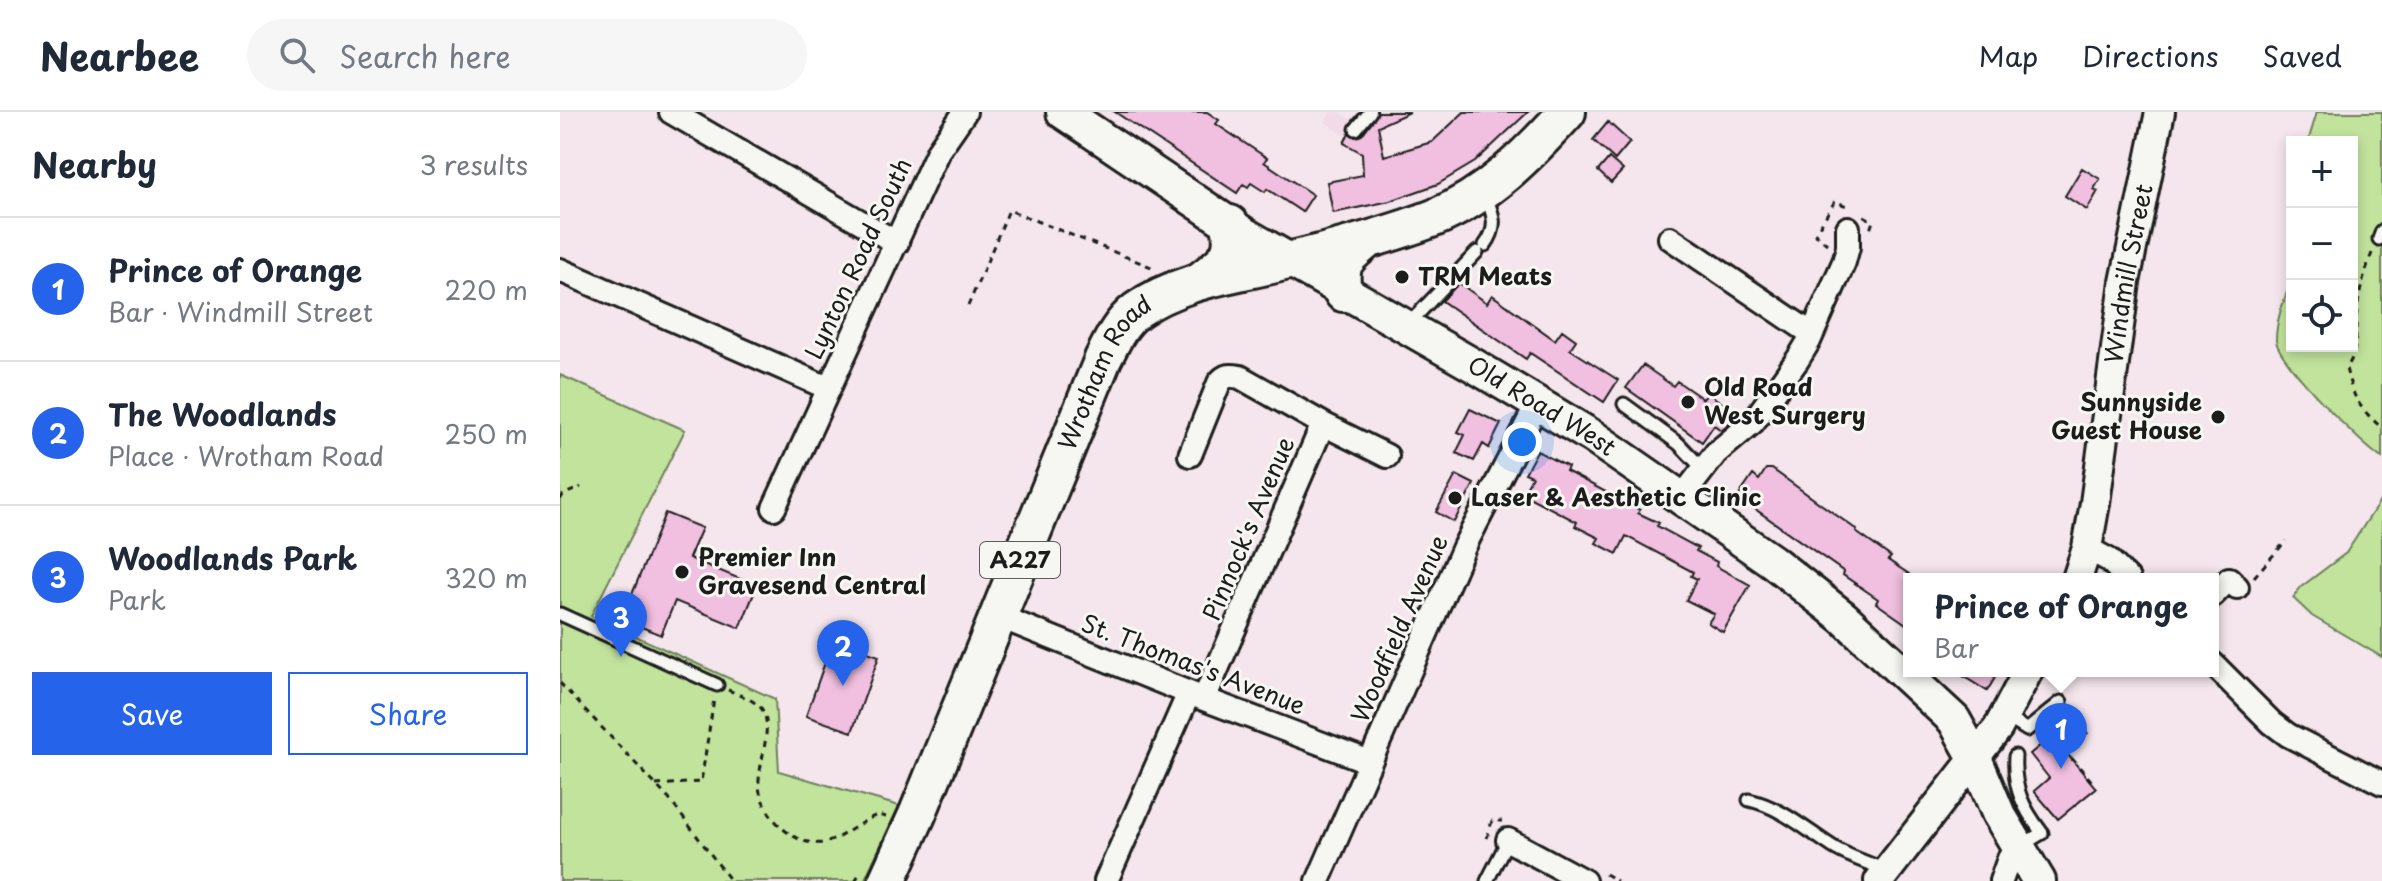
<!DOCTYPE html>
<html lang="en">
<head>
<meta charset="utf-8">
<style>
	body { margin:0; font-family:"Playpen Sans",sans-serif; background:#f6f6f7; color:#1f2937 }
	.controls { position:absolute; right:24px; top:24px; display:grid; overflow:hidden; border-radius:0px; box-shadow:0 4px 12px #0003 }
	.controls button { width:72px; height:72px; display:grid; place-items:center; padding:0; border:0; border-bottom:2px solid #e0e1e3; background:#fff; color:#1f2937; font:40px sans-serif }
	.you { position:absolute; left:962px; top:330px; width:28px; height:28px; margin:-20px; border:6px solid #fff; border-radius:50%; background:#1a73e8; box-shadow:0 0 0 12px #1a73e833 }
	.badge { display:grid; place-items:center; width:52px; height:52px; border-radius:50%; background:#2563eb; color:#fff; font-size:26px; font-weight:700 }
	.pin { position:absolute; translate:-50% -66px; filter:drop-shadow(0 2px 4px #0008) }
	.pin::after { content:''; position:absolute; top:42px; width:28px; height:24px; background:inherit; clip-path:polygon(0 0,100% 0,50% 100%) }
	.popup { position:absolute; left:1343px; top:461px; width:316px; height:104px; box-sizing:border-box; display:grid; place-content:center; border-radius:0px; background:#fff; filter:drop-shadow(0 2px 6px #0005); font-size:26px; white-space:nowrap; color:#747a83 }
	.popup b { font-size:30px; color:#1f2937 }
	.popup::after { content:''; position:absolute; left:50%; top:100%; margin-left:-16px; border:16px solid transparent; border-top-color:#fff }
	.list { margin:0; padding:0; list-style:none }
	h2 { display:flex; justify-content:space-between; align-items:center; height:104px; margin:0; padding:0 32px; font-size:34px }
	h2 small { font-size:26px; font-weight:400; color:#747a83 }
	.list li { display:grid; grid-template-columns:52px 1fr auto; gap:24px; align-items:center; box-sizing:border-box; height:144px; padding:0 32px; border-top:2px solid #e0e1e3 }
	.list b { display:block; font-size:30px; white-space:nowrap }
	.list p { margin:0; font-size:26px; white-space:nowrap; color:#747a83 }
	.list em { font-size:26px; font-style:normal; color:#747a83 }
	.actions { display:flex; gap:16px; padding:24px 32px }
	.actions a { flex:1; padding:18px 0; border:2px solid #2563eb; border-radius:0px; text-align:center; font-size:28px; color:#2563eb }
	.actions .main { background:#2563eb; color:#fff }
	.icon { flex:none; width:44px; height:44px; fill:none; stroke:currentColor; stroke-width:2; stroke-linecap:round; stroke-linejoin:round }
	.map { position:relative; flex:none; width:1822px; height:769px; overflow:hidden }
	header { display:flex; align-items:center; gap:48px; box-sizing:border-box; height:112px; padding:0 40px; background:#fff; border-bottom:2px solid #e0e1e3 }
	header strong { font-size:38px }
	nav { display:flex; gap:44px; margin-inline-start:auto; font-size:28px }
	.search { width:560px; height:72px; background:#f6f6f7; display:flex; align-items:center; gap:20px; box-sizing:border-box; padding:0 28px; border-radius:44px; color:#747a83; font-size:30px }
	main { display:flex }
	aside { flex:1; background:#fff }
	.map>svg:first-child { display:block }
	.built { fill:#f3dae8 }
	.green { fill:#c1e39c; stroke:#6e805c; stroke-width:2 }
	.building { fill:#f1bfdf; stroke:#1c1c1c; stroke-width:2 }
	.lines { fill:none; stroke-linecap:round; stroke-linejoin:round }
	.service-casing { stroke:#1c1c1c; stroke-width:17 }
	.minor-casing { stroke:#1c1c1c; stroke-width:28 }
	.tertiary-casing { stroke:#1c1c1c; stroke-width:34 }
	.secondary-casing { stroke:#1c1c1c; stroke-width:38 }
	.primary-casing { stroke:#1c1c1c; stroke-width:42 }
	.path { stroke:#1c1c1c; stroke-width:3; stroke-dasharray:6 6; stroke-linecap:butt }
	.service { stroke:#f6f6f2; stroke-width:11 }
	.minor { stroke:#f6f6f2; stroke-width:22 }
	.tertiary { stroke:#f6f6f2; stroke-width:28 }
	.secondary { stroke:#f6f6f2; stroke-width:32 }
	.primary { stroke:#f6f6f2; stroke-width:36 }
	.poi-dot { fill:#1c1c1c; stroke:#f6f6f2; stroke-width:3 }
	.labels { text-anchor:middle; stroke-width:6; stroke-linejoin:round; paint-order:stroke }
	.shield { fill:#f6f6f2; stroke:#5d5d5c; stroke-width:2 }
	.shield-label { font-size:22px; font-weight:bold; fill:#1c1c1c }
	.street-label { font-size:24px; fill:#1c1c1c; stroke:#f6f6f2 }
	.poi-label { font-size:24px; font-weight:bold; fill:#1c1c1c; stroke:#f6f6f2; text-anchor:start }
</style>
</head>
<body>
<header>
<strong>Nearbee</strong>
<div class="search"><svg class="icon" aria-label="search" viewBox="0 0 24 24"><circle cx="10" cy="10" r="6"/><path d="M15 15l6 6"/></svg>Search here</div>
<nav><a>Map</a><a>Directions</a><a>Saved</a></nav>
</header>
<main>
<aside>
<h2>Nearby<small>3 results</small></h2>
<ul class="list">
<li><span class="badge">1</span><div><b>Prince of Orange</b><p>Bar · Windmill Street</p></div><em>220 m</em></li>
<li><span class="badge">2</span><div><b>The Woodlands</b><p>Place · Wrotham Road</p></div><em>250 m</em></li>
<li><span class="badge">3</span><div><b>Woodlands Park</b><p>Park</p></div><em>320 m</em></li>
</ul>
<div class="actions"><a class="main">Save</a><a>Share</a></div>
</aside>
<div class="map">
<svg width="1822" height="769" viewBox="0 0 1822 769">
	<rect width="100%" height="100%" fill="#f4e6ec"/>
	<filter id="ink" filterUnits="userSpaceOnUse"><feTurbulence type="fractalNoise" baseFrequency=".0125" numOctaves="2"/><feDisplacementMap in="SourceGraphic" scale="16" xChannelSelector="R" yChannelSelector="G"/><feConvolveMatrix kernelMatrix="1 2 1 2 8 2 1 2 1" color-interpolation-filters="sRGB"/></filter>
	<g filter="url(#ink)">
		<path class="built" d="M771,0H779L795,11L804,0H817V10L808,11V17L797,23L790,20L787,25L765,10Z"/>
		<path class="green" d="M1757,0H1822V346C1803,335 1717,248 1716,228C1716,209 1724,185 1732,169V234H1792V30H1748Z
			M0,263L125,318L31,504L215,587L219,659L339,694L304,769H0Z
			M1822,386V545L1752,504L1733,486L1741,475L1786,441Z"/>
		<path class="building" d="M555,0H647L659,8L656,12L707,46L704,50L753,83L742,100L707,77L705,80L691,71L688,75L683,72L677,81Z
			M818,0H850L818,14L824,44L872,30L904,0H968L915,50L878,72L830,89L773,101L767,70L803,63L802,41L784,31L789,21L795,25L802,23Z
			M1048,10L1070,30L1055,48L1033,28Z
			M1049,46L1063,58L1051,71L1038,59Z
			M1522,56L1540,67L1534,77L1538,79L1527,98L1505,84Z
			M899,171L927,191L932,183L995,228L1002,218L1016,228L1010,237L1058,268L1044,290L970,241L966,247L882,189Z
			M1083,253L1113,274L1117,269L1143,287L1148,281L1179,303L1161,318L1154,313L1142,330L1066,276Z
			M910,297L941,312L929,336L923,332L914,349L896,341L905,323L898,320Z
			M977,339L1008,355L1006,359L1080,398L1078,401L1099,411L1097,414L1138,436L1136,439L1157,450L1156,454L1190,473L1163,520L1148,511L1154,502L1126,488L1137,467L1131,464L1133,460L1066,424L1057,442L1036,431L1039,426L1015,414L1017,410L963,382L972,364L965,361Z
			M1206,357H1212L1297,418L1296,420L1331,445L1328,448L1349,462V514L1316,491L1318,487L1283,463L1284,460L1178,385L1193,363L1199,368Z
			M896,363L914,372L894,410L876,400Z
			M105,401L142,416L129,446L197,474L180,516L115,489L101,523L62,507Z
			M273,528L319,544L292,620L246,604Z
			M1395,559H1439L1427,579Z
			M1492,624L1536,676L1498,707L1474,679L1489,666L1470,642Z"/>
		<g class="lines">
			<g class="service-casing">
				<path id="service" d="M796,17L810,0
					M924,81C933,100 939,115 925,133
					M1819,127L1822,119
					M852,213L857,203L917,140
					M1064,292L1119,332L1143,357
					M0,502L157,573
					M1445,604L1467,618L1501,590
					M1455,644C1453,676 1463,696 1482,721L1462,733
					M1189,688C1221,695 1246,718 1273,735C1289,745 1308,751 1326,758
					M927,769L948,728"/>
			</g>
			<g class="minor-casing">
				<path id="minor" d="M111,0L337,131
					M1110,126L1252,222
					M0,158L268,276
					M630,343L659,271C665,263 670,263 680,265L763,312L827,344
					M1122,385L1156,341L1193,310L1238,247L1249,229L1284,150L1288,135V116
					M214,396L378,39L405,0
					M1527,436L1549,448L1568,467
					M1653,483L1669,467L1677,475
					M438,504L644,587L810,650
					M1653,552L1712,611L1728,623L1822,671
					M644,587L763,312
					M948,728L1024,769
					M546,769L629,581
					M758,769L904,435L978,291
					M1441,769L1450,744L1458,736"/>
			</g>
			<g class="tertiary-casing">
				<g id="tertiary">
					<path id="s1" d="M1517,467L1527,436L1535,391L1565,170L1600,0"/>
					<path d="M1319,769L1438,616L1468,559"/>
				</g>
			</g>
			<g class="secondary-casing">
				<g id="secondary">
					<path id="s2" d="M503,0L686,123L913,253L1033,325L1212,449L1283,505L1394,608L1415,646L1438,701L1479,769"/>
				</g>
			</g>
			<g class="primary-casing">
				<g id="primary">
					<path d="M640,169C663,150 677,145 670,112"/>
					<path d="M783,181C779,152 783,148 805,130"/>
					<path id="s3" d="M327,769L357,703L543,247C552,229 560,211 577,198C620,167 678,162 728,149C777,137 827,124 874,106C928,84 969,42 1007,0"/>
				</g>
			</g>
			<path class="path" d="M1304,104L1313,109L1310,118
				M1267,132L1255,122L1275,89L1291,96
				M1812,141C1805,159 1799,180 1797,199C1794,219 1800,239 1786,256C1793,286 1799,296 1822,316
				M408,194L449,98L594,156
				M0,388L3,383L21,375
				M1694,465L1726,429
				M0,571L109,687L171,769
				M168,578C178,582 194,588 201,596C215,612 197,655 199,675C203,703 233,735 263,731C278,729 301,709 317,703L326,705
				M1488,619L1535,673
				M1506,639L1528,620
				M96,673L141,670L154,587
				M927,726L932,709H942
				M1045,762L1057,769
				M295,769L300,761"/>
			<use href="#service" class="service"/>
			<use href="#minor" class="minor"/>
			<use href="#tertiary" class="tertiary"/>
			<use href="#secondary" class="secondary"/>
			<use href="#primary" class="primary"/>
		</g>
	</g>
	<g class="poi-dot">
		<circle cx="842" cy="165" r="8"/>
		<circle cx="1128" cy="290" r="8"/>
		<circle cx="1658" cy="305" r="8"/>
		<circle cx="895" cy="386" r="8"/>
		<circle cx="122" cy="460" r="8"/>
	</g>
	<g class="labels">
		<rect class="shield" x="420" y="430" width="80" height="36" rx="6"/>
		<g class="shield-label">
			<text x="460" y="456">A227</text>
		</g>
		<g class="street-label">
			<text transform="translate(299 147) rotate(-65)" y="8">Lynton Road South</text>
			<text dy="8" stroke="none"><textPath href="#s1" startOffset="310">Windmill Street</textPath></text>
			<text dy="8" stroke="none"><textPath href="#s3" startOffset="554">Wrotham Road</textPath></text>
			<text dy="8" stroke="none"><textPath href="#s2" startOffset="562">Old Road West</textPath></text>
			<text transform="translate(689 417) rotate(-67)" y="8">Pinnock's Avenue</text>
			<text transform="translate(840 517) rotate(-66)" y="8">Woodfield Avenue</text>
			<text transform="translate(633 553) rotate(21)" y="8">St. Thomas's Avenue</text>
		</g>
		<g class="poi-label">
			<text x="858" y="173">TRM Meats</text>
			<text x="1144" y="284">Old Road<tspan x="1144" dy="28">West Surgery</tspan></text>
			<text x="1642" y="299" text-anchor="end">Sunnyside<tspan x="1642" dy="28">Guest House</tspan></text>
			<text x="911" y="394">Laser &amp; Aesthetic Clinic</text>
			<text x="138" y="454">Premier Inn<tspan x="138" dy="28">Gravesend Central</tspan></text>
		</g>
	</g>
</svg>
<div class="controls">
<button>+</button>
<button>−</button>
<button><svg class="icon" aria-label="locate" viewBox="0 0 24 24"><circle cx="12" cy="12" r="6"/><path d="M12 2v4M12 18v4M2 12h4M18 12h4"/></svg></button>
</div>
<div class="you"></div>
<div class="pin badge" style="left:1501px;top:657px">1</div>
<div class="popup"><b>Prince of Orange</b>Bar</div>
<div class="pin badge" style="left:283px;top:574px">2</div>
<div class="pin badge" style="left:61px;top:545px">3</div>
</div>
</main>
</body>
</html>
